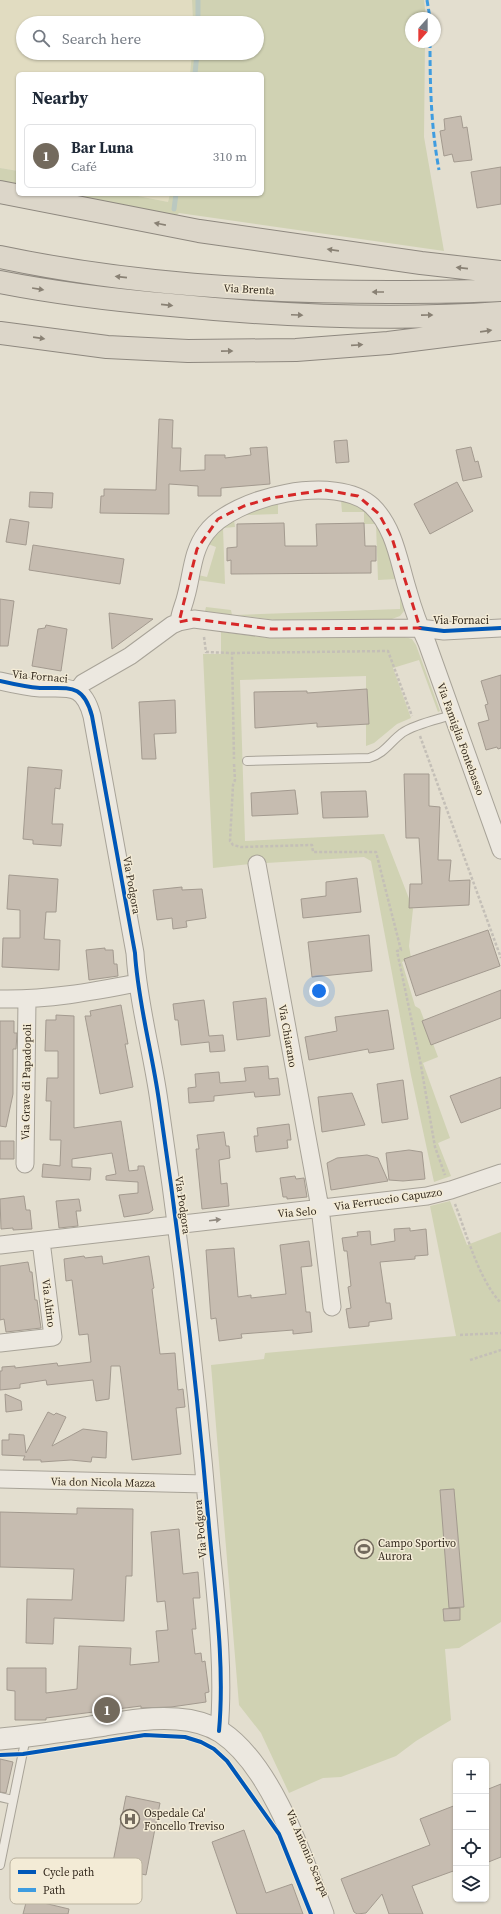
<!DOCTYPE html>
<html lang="en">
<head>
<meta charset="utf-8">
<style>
	body { margin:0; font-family:"Source Serif 4",serif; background:#f6f6f7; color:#1f2937 }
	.controls { position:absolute; right:12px; bottom:12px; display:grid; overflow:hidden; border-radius:6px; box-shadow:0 1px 3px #0004 }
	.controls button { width:36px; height:36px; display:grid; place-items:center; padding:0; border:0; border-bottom:1px solid #e0e1e3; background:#fff; color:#1f2937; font:20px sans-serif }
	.compass { position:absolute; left:405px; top:12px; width:36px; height:36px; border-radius:50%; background:#fff; box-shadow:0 1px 3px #0004; rotate:201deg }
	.you { position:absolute; left:319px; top:991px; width:14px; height:14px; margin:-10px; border:3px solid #fff; border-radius:50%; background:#1a73e8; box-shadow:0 0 0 6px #1a73e833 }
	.badge { display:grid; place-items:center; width:26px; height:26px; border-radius:50%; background:#736a5d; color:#fff; font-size:13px; font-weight:700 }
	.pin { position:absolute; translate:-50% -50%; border:2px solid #fff; box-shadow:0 1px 4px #0006 }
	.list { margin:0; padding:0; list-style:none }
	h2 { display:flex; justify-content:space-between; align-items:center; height:52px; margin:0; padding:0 16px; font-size:17px }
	h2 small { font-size:13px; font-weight:400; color:#747a83 }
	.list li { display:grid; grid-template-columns:26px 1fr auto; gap:12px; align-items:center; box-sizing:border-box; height:64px; margin:0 8px 8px; padding:0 8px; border:1px solid #e0e1e3; border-radius:6px }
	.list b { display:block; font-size:15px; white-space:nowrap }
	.list p { margin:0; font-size:13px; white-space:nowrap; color:#747a83 }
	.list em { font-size:13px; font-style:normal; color:#747a83 }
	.icon { flex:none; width:22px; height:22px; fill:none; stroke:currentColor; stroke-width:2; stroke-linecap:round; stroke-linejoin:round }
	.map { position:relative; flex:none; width:501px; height:1914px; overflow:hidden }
	.search { position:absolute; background:#fff; box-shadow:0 1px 3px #0004; left:16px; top:16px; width:248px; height:44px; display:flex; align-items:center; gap:10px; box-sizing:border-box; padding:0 14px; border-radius:22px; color:#747a83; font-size:15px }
	.panel { position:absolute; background:#fff; box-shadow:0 1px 3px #0004; left:16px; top:72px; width:248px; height:124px; border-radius:6px }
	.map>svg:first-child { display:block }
	.farmland { fill:#e1dcc1 }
	.green { fill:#d0d2b3 }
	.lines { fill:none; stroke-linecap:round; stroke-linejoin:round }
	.stream { stroke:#bac8c0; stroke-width:5 }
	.building { fill:#c6bcb0; stroke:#a39a8f }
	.service-casing { stroke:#a8a398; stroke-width:10 }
	.minor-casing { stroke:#a8a398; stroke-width:19 }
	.tertiary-casing { stroke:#a8a398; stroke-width:23 }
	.trunk-casing { stroke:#8e887f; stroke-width:24 }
	.path { stroke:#c4bfb7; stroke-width:2.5; stroke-dasharray:3 2; stroke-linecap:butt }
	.service { stroke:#ece8e0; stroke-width:8 }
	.minor { stroke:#ece8e0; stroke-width:17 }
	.tertiary { stroke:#ece8e0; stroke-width:21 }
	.trunk { stroke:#dcd6c9; stroke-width:22 }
	.quiet { stroke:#3e9ce0; stroke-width:3; stroke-dasharray:6 3; stroke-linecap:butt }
	.cycleway-casing { stroke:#f3ebd6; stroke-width:6 }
	.cycleway { stroke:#0057b8; stroke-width:4 }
	.oneway { fill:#898174 }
	.oneway2 { fill:#918a80 }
	.marked { fill:none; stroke:#d62828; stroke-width:3; stroke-dasharray:8 5; stroke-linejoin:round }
	.labels { text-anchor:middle; stroke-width:3; stroke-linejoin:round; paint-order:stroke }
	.street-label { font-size:11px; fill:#362c20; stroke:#f3ebd6 }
	.poi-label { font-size:11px; fill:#362c20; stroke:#f3ebd6; text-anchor:start }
	.key { fill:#f3ebd6; stroke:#bab29f; stroke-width:1 }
	.key-label { font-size:11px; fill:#362c20 }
</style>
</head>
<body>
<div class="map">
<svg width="501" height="1914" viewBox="0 0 501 1914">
	<rect width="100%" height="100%" fill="#e3decf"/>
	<path class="farmland" d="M0,0H192L193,23H23V53H192L190,74H18V171L0,168Z
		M128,194H170L168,202Z"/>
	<path class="green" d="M192,0H424L426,18H411V42H425L424,137L444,251L179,213L175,217L56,194H128L168,202L170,194H262V74H190L192,53H257V23H193Z
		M0,168L18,171V187L0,183Z
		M341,500C380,506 387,548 397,579L378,580L376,524H364V512H342Z
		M278,502V514L245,515L234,520L235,527L223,528L225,584L197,580L198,575L207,577L216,547L208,544L226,522Z
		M400,598L402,599L404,611L400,616L392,619L276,620L235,615L400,609Z
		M206,607L231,610L232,615L205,611Z
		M221,632L270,638L401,636L412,639L416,645L440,711L438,712L419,660L393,668L411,718L397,724L374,743L366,746V676L240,680L245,841L384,834L413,909L409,946L411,958L402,962L415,1006L420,1009L438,1057L423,1063L450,1138L438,1143L451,1176L434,1182L411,1075L371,861L364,857L250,864L213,868L203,654H221Z
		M450,1201L467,1245L501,1232V1622L459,1648L445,1649L451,1720L416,1741L396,1756L341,1777L323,1778L289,1793L261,1733L239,1705L211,1365L264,1359L265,1353L456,1336L430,1206Z"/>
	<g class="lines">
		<path class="stream" d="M198,0V23
			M195,74L197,53
			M174,209L176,194"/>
	</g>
	<path class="building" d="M461,116L463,128L467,127L472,160L454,162L452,154L444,156L440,131L445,130L444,119Z
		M501,167V204L477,208L471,172Z
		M159,419L173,420L172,448H181L180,471L205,470V455H225V458L251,455L250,448L267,447L270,484L221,488V496H198V486L169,484V514L100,513L101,496H104V489L156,490Z
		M347,440L349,462L336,463L334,441Z
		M471,447L475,462L478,461L482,477L463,481L456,450Z
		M457,482L473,511L430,534L414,504Z
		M30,492L53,493L52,508L29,507Z
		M10,519L29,522L26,545L6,542Z
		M284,523L285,546H317L316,524L364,523L365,546H376V561H371V573L231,574V560L227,561V548L237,547V524Z
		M33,545L124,559L120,584L29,570Z
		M0,599L14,601L8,646H0Z
		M109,613L153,619L112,649Z
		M46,625L67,629L61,671L32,666L38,629L45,628Z
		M501,675V748L498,749L497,747L486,750L478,723L489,720L485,705L488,704L481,681Z
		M367,689L369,724L317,727V723L255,728L254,692L307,691V693Z
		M175,700L176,733L154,734L156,759H142L139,702Z
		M28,767L62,770L60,789L55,788L52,824H63L61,846L33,844V840L23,839Z
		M404,774H429V806L440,807L438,860H451L449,881L470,880L469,905L409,908L410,884H422L419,838H406Z
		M295,790L298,814L252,816L251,793Z
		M366,791L368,817L323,818L321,792Z
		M9,875L58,879L56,912H46L44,939L60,940L59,970L2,967L3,938H20V910L7,909Z
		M357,878L361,912L303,918L301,899L326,896V882Z
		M182,887V890L202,889L206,918L186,921L187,927L173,929L172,918L157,920L153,890Z
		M488,930L500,966L416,996L404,959Z
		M369,935L372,971L312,977L308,942Z
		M105,948V950H113L114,964H117L118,976L89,980L86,950Z
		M501,990V1018L431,1045L422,1021Z
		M266,998L270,1036L237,1040L233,1002Z
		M204,1000L209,1036L223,1035L225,1051L210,1052L209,1042L181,1045L178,1020H175L173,1004Z
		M121,1005L128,1044H125L133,1087L100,1094L85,1016H91L90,1011Z
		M388,1010L394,1049L369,1053L368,1049L309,1060L305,1037L337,1031L335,1017Z
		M56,1015L74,1016V1128L121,1121L129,1171L138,1170V1166H144L153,1210L149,1213L124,1217L119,1195L138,1193V1182L106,1180V1176L116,1174L112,1153L72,1159V1167L91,1168L90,1180L42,1177L43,1164L60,1166L61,1140H50L51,1101H46L47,1078H58V1051H45L46,1020H56Z
		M0,1021H14V1033H17L16,1049H13V1094L6,1127L0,1126Z
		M268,1066L269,1079L278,1078L280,1095L255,1097L254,1092L214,1096V1101L189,1103L188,1088L196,1087L195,1074L219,1072L220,1083L246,1081L244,1068Z
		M501,1077V1108L461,1123L450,1096Z
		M403,1080L408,1119L382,1123L377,1084Z
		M352,1093L365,1125L322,1132L318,1097Z
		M289,1124L291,1140H287L288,1148L256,1152L254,1136H258L257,1128Z
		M224,1132L226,1146H229L230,1158L219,1160L221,1184L227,1183L229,1206L202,1209L196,1149H199L197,1135Z
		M0,1141H14V1159H0Z
		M409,1150L422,1152L425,1179L403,1181L389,1180L386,1153Z
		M367,1155L378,1158L388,1181L331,1190L327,1163L337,1158Z
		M295,1176L296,1179L304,1178L307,1197L287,1199V1197H283L280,1178Z
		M24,1196L26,1210H30L32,1229L13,1230V1228L1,1229L0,1199Z
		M79,1199L81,1211H76L78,1226L59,1228L56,1201Z
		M410,1228V1231L426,1229L428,1255L415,1256V1259L380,1262L386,1303H390L392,1319L369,1322V1326L349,1328L346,1309L351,1308L348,1287L351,1286L347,1251H344L342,1238L358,1236L357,1232L370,1231L371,1245L395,1241L394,1229Z
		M309,1241L312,1266L301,1267L306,1312H310L312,1332L293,1334V1330L241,1334L242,1338L219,1341L216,1318L211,1319L206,1250L234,1248L238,1297L251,1295V1298L286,1294L280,1245Z
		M84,1256L85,1258L102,1256L103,1264L149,1256L154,1288L152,1289L160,1354L175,1353L178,1390L183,1389L185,1407L176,1408L181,1454L132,1460L120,1366H111L109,1399L96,1401L93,1380L47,1385L46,1380L20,1384V1388L0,1390V1371H2V1367L15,1366V1368L57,1363L58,1366L91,1362L88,1334L79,1335L72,1280L66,1281L64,1259Z
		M28,1262L30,1272H32L35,1300H37L41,1328L6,1332L4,1319L0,1320V1266Z
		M5,1394L21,1401L22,1410L6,1412Z
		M48,1412L54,1415L56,1413L66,1417L52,1446L83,1429L107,1432L106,1458L92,1457L91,1462L71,1460L41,1462V1460H23L25,1456L2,1455V1440H9V1434L24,1435L26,1453Z
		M454,1489L464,1607L449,1608L440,1490Z
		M77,1508L133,1509L132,1576H126L124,1621L54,1618L53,1644L26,1643L27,1599L72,1600L74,1569L0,1567V1512L77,1514Z
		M179,1529L183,1574L198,1572L200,1598H193L196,1629H192L195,1654L201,1653L202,1662L205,1661L209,1692L205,1693L206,1702L171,1707L141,1708V1706L46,1718V1720H15V1691L7,1690V1668H46V1693L77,1689L79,1646L131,1648L130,1665L159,1662L156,1631L168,1630L165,1601L157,1602L151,1532Z
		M460,1608V1620L444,1621L443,1609Z
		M0,1759L13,1762L6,1793L0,1792Z
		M501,1784V1857L486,1863V1790Z
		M126,1796L160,1803L146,1875L112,1867Z
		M456,1805V1870L412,1886L423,1914H389L382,1894L366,1913L357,1914L354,1912L341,1879L430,1845L420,1819Z
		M244,1830L266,1893L292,1884L303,1914H237L212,1842Z
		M27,1899L69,1909L68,1914H23Z"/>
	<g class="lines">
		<g class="service-casing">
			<path id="service" d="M247,761L369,758C384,754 390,742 402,733C415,724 436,720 452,715
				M0,1797L13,1800
				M0,1865L26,1737"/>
		</g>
		<g class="minor-casing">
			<path id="minor" d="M179,622C180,612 184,605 186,596C192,575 192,551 206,533C233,496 337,473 372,506C395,528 399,563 408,591C413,609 419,626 427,643L501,850
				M0,681C13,684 26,687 40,688C68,689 83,682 92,716L135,953C138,1003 152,1051 159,1101C180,1242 197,1385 209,1527C215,1594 225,1664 219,1731
				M77,691L83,683L130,656L172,625L179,622L194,619L271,629L420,628L444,631L501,628
				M257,864L320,1208L332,1307
				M0,999C47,1000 91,992 137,983
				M25,1164L27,999
				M0,1245L427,1196L451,1190L501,1173
				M0,1343L53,1337L41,1241
				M0,1479L205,1484"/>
		</g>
		<g class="tertiary-casing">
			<path id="tertiary" d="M0,1739C35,1736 70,1730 105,1725C129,1721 153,1717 177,1719C192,1720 208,1724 221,1732C272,1766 302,1858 323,1914"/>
		</g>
		<g class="trunk-casing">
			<path id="trunk" d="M0,192L199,231L421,263L501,272
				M0,257C128,284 258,292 389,292C426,292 464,292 501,290
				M0,282C56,293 114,300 171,305C280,316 391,321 501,313
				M0,333L107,347L188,351L296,350L388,343L501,329"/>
		</g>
		<path class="path" d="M204,637L206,652L232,653L234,759
			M232,653L388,651L412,716
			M420,736L501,958
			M234,764L235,780L233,785L230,841L233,845L241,847L312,845L313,852H376L401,950L397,951L420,1060L435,1147L445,1175
			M455,1204C467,1235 479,1280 501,1303
			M460,1335L501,1333
			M470,1360L501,1350"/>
		<use href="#service" class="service"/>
		<use href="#minor" class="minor"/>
		<use href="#tertiary" class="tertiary"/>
		<use href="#trunk" class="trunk"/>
		<path class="quiet" d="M427,0L430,18
			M430,42C430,86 431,127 439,170"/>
		<g class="cycleway-casing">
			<path id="cycleway" d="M420,628L444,631L501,628
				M0,681C13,684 26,687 40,688C68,689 83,682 92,716L135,953C138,1003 152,1051 159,1101C180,1242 197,1385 209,1527C215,1594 225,1664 219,1731
				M0,1755L23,1754L145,1735L185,1737L201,1742L214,1749L227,1761L279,1834L311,1914"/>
		</g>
		<use href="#cycleway" class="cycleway"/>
	</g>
	<defs><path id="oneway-solid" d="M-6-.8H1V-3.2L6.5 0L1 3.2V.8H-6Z"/></defs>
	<g class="oneway">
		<use href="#oneway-solid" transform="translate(160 224) rotate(-169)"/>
		<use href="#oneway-solid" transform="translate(333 250) rotate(-172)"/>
		<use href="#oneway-solid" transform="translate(462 268) rotate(-174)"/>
		<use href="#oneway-solid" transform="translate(121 277) rotate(-174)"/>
		<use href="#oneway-solid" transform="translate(38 289) rotate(9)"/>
		<use href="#oneway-solid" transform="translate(378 292) rotate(180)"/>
		<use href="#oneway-solid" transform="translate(167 305) rotate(6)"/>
		<use href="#oneway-solid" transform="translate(297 315) rotate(3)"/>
		<use href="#oneway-solid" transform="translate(427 315) rotate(-1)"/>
		<use href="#oneway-solid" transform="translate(486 331) rotate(-8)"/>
		<use href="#oneway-solid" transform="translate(39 338) rotate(8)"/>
		<use href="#oneway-solid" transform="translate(357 345) rotate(-4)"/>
		<use href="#oneway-solid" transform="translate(227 351) rotate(-1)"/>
	</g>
	<use class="oneway2" href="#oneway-solid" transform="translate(215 1220) rotate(-7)"/>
	<path class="marked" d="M325,490L358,496L379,514L392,538L420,628L271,629L194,619L179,622L197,549L218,519L244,506L271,498Z"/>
	<defs>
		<g id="stadium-ring" transform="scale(1)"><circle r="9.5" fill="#f3ebd6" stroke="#736a5d" stroke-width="1.5"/><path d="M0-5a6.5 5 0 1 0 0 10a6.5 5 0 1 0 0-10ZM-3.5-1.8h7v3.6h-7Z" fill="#736a5d"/></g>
		<g id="hospital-ring" transform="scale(1)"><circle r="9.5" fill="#f3ebd6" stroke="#736a5d" stroke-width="1.5"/><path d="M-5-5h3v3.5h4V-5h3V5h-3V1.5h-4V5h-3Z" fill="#736a5d"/></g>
	</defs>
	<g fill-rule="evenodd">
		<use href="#stadium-ring" x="364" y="1549"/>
		<use href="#hospital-ring" x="130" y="1819"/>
	</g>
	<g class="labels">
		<g class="street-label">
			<text transform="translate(249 289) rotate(3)" y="4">Via Brenta</text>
			<text x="461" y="624">Via Fornaci</text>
			<text transform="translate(40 676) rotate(5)" y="4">Via Fornaci</text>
			<text transform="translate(461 739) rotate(70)" y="4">Via Famiglia Fontebasso</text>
			<text transform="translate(132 885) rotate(80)" y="4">Via Podgora</text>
			<text transform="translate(288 1036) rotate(80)" y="4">Via Chiarano</text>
			<text transform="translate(26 1082) rotate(-89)" y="4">Via Grave di Papadopoli</text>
			<text transform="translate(388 1199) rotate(-8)" y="4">Via Ferruccio Capuzzo</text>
			<text transform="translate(183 1205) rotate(82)" y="4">Via Podgora</text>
			<text transform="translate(297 1212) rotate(-4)" y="4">Via Selo</text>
			<text transform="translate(49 1303) rotate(83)" y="4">Via Altino</text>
			<text transform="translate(103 1482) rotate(1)" y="4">Via don Nicola Mazza</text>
			<text transform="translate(200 1529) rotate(-95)" y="4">Via Podgora</text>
			<text transform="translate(308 1853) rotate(67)" y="4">Via Antonio Scarpa</text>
		</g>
		<g class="poi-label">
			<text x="378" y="1547">Campo Sportivo<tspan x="378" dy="13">Aurora</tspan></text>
			<text x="144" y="1817">Ospedale Ca'<tspan x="144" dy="13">Foncello Treviso</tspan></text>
		</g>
	</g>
	<rect x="10" y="1858" width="132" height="46" rx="6" class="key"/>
	<rect x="18" y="1870" width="18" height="4" fill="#0057b8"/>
	<rect x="18" y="1888" width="18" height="4" fill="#3e9ce0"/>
	<g class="key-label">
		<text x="43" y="1876">Cycle path</text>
		<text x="43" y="1894">Path</text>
	</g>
</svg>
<div class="controls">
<button>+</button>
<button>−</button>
<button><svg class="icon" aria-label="locate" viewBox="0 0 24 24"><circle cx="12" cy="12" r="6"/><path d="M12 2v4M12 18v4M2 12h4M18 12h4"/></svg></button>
<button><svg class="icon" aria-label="layers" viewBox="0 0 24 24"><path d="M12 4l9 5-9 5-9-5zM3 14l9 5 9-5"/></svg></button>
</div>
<svg class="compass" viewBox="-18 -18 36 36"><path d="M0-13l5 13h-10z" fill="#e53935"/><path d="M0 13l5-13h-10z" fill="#747a83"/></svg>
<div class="you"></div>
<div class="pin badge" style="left:107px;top:1710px">1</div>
<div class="search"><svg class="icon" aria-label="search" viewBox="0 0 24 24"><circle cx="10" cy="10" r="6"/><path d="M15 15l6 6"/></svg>Search here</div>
<section class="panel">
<h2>Nearby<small></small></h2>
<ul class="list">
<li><span class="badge">1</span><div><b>Bar Luna</b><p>Café</p></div><em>310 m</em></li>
</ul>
</section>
</div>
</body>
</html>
